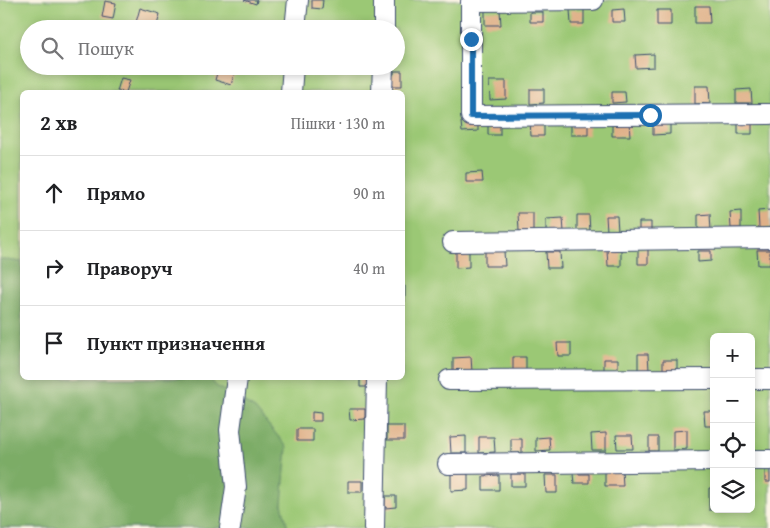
<!DOCTYPE html>
<html lang="uk">
<head>
<meta charset="utf-8">
<style>
	body { margin:0; font-family:"Gentium Book Plus",serif; background:#f2f2f2; color:#202124 }
	.controls { position:absolute; right:15px; bottom:15px; display:grid; overflow:hidden; border-radius:8px; box-shadow:0 2px 8px #0003 }
	.controls button { width:45px; height:45px; display:grid; place-items:center; padding:0; border:0; border-bottom:1px solid #e0e0e0; background:#fff; color:#202124; font:25px sans-serif }
	.stop { position:absolute; width:15px; height:15px; margin:-11px; border:4px solid #1f6fb2; border-radius:50%; background:#fff }
	.stop.end { background:#1f6fb2; border-color:#fff; box-shadow:0 1px 5px #0008 }
	.list { margin:0; padding:0; list-style:none }
	h2 { display:flex; justify-content:space-between; align-items:center; height:65px; margin:0; padding:0 20px; font-size:21px }
	h2 small { font-size:16px; font-weight:400; color:#757577 }
	.list li { display:grid; grid-template-columns:32px 1fr auto; gap:15px; align-items:center; box-sizing:border-box; height:75px; padding:0 20px; border-top:1px solid #e0e0e0 }
	.list b { display:block; font-size:19px; white-space:nowrap }
	.list em { font-size:16px; font-style:normal; color:#757577 }
	.icon { flex:none; width:28px; height:28px; fill:none; stroke:currentColor; stroke-width:2; stroke-linecap:round; stroke-linejoin:round }
	.map { position:relative; flex:none; width:770px; height:528px; overflow:hidden }
	.search { position:absolute; background:#fff; box-shadow:0 2px 8px #0003; left:20px; top:20px; width:385px; height:55px; display:flex; align-items:center; gap:12px; box-sizing:border-box; padding:0 18px; border-radius:28px; color:#757577; font-size:19px }
	.panel { position:absolute; background:#fff; box-shadow:0 2px 8px #0003; left:20px; top:90px; width:385px; height:290px; border-radius:8px }
	.map>svg:first-child { display:block }
	.green { fill:#9bc875; stroke:#5b7c6a; fill-rule:evenodd }
	.forest { fill:#7cac66; stroke:#4c6e62 }
	.building { fill:#dfb088 }
	.lines { fill:none; stroke-linecap:round; stroke-linejoin:round }
	.minor-casing { stroke:#3b4a6e; stroke-width:22 }
	.minor { stroke:#fff; stroke-width:20 }
	.route { stroke:#1f6fb2; stroke-width:6 }
</style>
</head>
<body>
<div class="map">
<svg width="770" height="528" viewBox="0 0 770 528">
	<rect width="100%" height="100%" fill="#fcf5e5"/>
	<filter id="ink" filterUnits="userSpaceOnUse"><feTurbulence type="fractalNoise" baseFrequency=".02" numOctaves="2"/><feDisplacementMap in="SourceGraphic" scale="10" xChannelSelector="R" yChannelSelector="G"/><feConvolveMatrix kernelMatrix="1 2 1 2 8 2 1 2 1" color-interpolation-filters="sRGB"/></filter>
	<filter id="wash" filterUnits="userSpaceOnUse"><feTurbulence type="fractalNoise" baseFrequency=".0096" numOctaves="4" result="noise"/><feDisplacementMap in="SourceGraphic" scale="20" xChannelSelector="R" yChannelSelector="G"/><feGaussianBlur stdDeviation="1.12" result="paint"/><feColorMatrix in="noise" values="0 0 0 0 0 0 0 0 0 0 0 0 0 0 0 0 0 1.4 0 .05"/><feComposite in="paint" operator="in"/></filter>
	<g filter="url(#wash)">
		<rect width="100%" height="100%" fill="#f2e5c9"/>
		<path class="green" d="M0,0H770V528H0ZM29,29H396V66H29ZM22,92H402V378H22ZM714,337H751V509H714Z"/>
		<path class="forest" d="M0,259L22,262V378H209L216,386L255,409L287,447L282,504L288,528H0Z"/>
		<g id="blocks">
			<path class="building" d="M244,0H257L256,4Z
				M312,0H323L322,9L312,8Z
				M105,1L116,3L113,19L102,17Z
				M695,6H709L710,23H695Z
				M140,8L160,14L156,29L135,26Z
				M624,9L625,22H612V10Z
				M500,10L501,25H485V11Z
				M570,10H584V24H571Z
				M657,10H671V25H657Z
				M530,12H543V22H530Z
				M654,54V67L636,68L635,55Z
				M219,66L236,68L231,85L215,80Z
				M394,71H402V86H388V75L394,74Z
				M121,78L130,80L126,92L117,91Z
				M489,81H506V99L490,100Z
				M695,86H709L710,103L695,104Z
				M530,89H544V103L530,104Z
				M751,89L752,103H736V90Z
				M612,92H625L626,102L612,103Z
				M544,120V136H531L530,121Z
				M738,120H752V134H738Z
				M461,122H478V131L462,132Z
				M571,122H588V135H571Z
				M629,122L630,136H612V123Z
				M670,123V134L653,135V124Z
				M488,124H500V135H488Z
				M482,172L483,182H466V173Z
				M770,210V228H759L758,211Z
				M741,211V228H731L730,212Z
				M518,213H533V231H519Z
				M710,214L711,231H698V215Z
				M577,215H589L590,231H577Z
				M606,216H617L618,231H607Z
				M563,218L564,232L546,233V219Z
				M639,222H651V232H639Z
				M648,248V264H638V249Z
				M621,249V266H608L607,250Z
				M757,250H770V265H758Z
				M469,251V267L456,268V252Z
				M485,251H504L505,266H485Z
				M698,251H711V261L698,262Z
				M546,252H560L561,268H547Z
				M402,286H405V302H402Z
				M557,343H571V356H558Z
				M638,354H648L649,370H638Z
				M471,357L472,372H453V358Z
				M513,357H526V370H513Z
				M604,359H618V371H604Z
				M663,360H677V372H663Z
				M360,378H371V387H360Z
				M349,409H365V419L350,420Z
				M704,411H714V426H705Z
				M312,412L321,413V421H312Z
				M387,426H404V440H387Z
				M297,429H313V441H297Z
				M687,430V449L673,450V431Z
				M606,433V450H592L591,434Z
				M616,435H632L633,449H617Z
				M466,436V453H451L450,437Z
				M479,437H494L495,452L479,453Z
				M549,437L550,450L536,451V438Z
				M649,437H658V451H649Z
				M511,439H522V453H511Z
				M622,470L623,486H605V471Z
				M765,470H770V482H765Z
				M451,474H468V490L451,491Z
				M511,474H525V486H511Z
				M573,474H589V483H574Z
				M499,475V490H483V476Z
				M545,475H557V493H546Z
				M348,481H362V492H348Z
				M709,488H714V510H709Z
				M385,496H396V507L385,508Z"/>
		</g>
	</g>
	<g filter="url(#ink)">
		<use href="#blocks" fill-opacity="0" stroke="#3b4a6e" stroke-width="1"/>
		<g class="lines">
			<g class="minor-casing">
				<path id="minor" d="M593,0L471,1V116L770,114
					M295,29L298,0
					M384,29V0
					M291,92L293,66
					M382,92L383,66
					M453,242L770,238
					M751,379H770
					M449,380L714,379
					M751,460H770
					M448,464L714,461
					M230,528L236,487L230,430L237,378
					M374,528L377,378"/>
			</g>
			<use href="#minor" class="minor"/>
		</g>
	</g>
	<g class="lines" filter="url(#ink)">
		<path class="route" d="M471,39V116L650,115"/>
	</g>
</svg>
<div class="controls">
<button>+</button>
<button>−</button>
<button><svg class="icon" aria-label="locate" viewBox="0 0 24 24"><circle cx="12" cy="12" r="6"/><path d="M12 2v4M12 18v4M2 12h4M18 12h4"/></svg></button>
<button><svg class="icon" aria-label="layers" viewBox="0 0 24 24"><path d="M12 4l9 5-9 5-9-5zM3 14l9 5 9-5"/></svg></button>
</div>
<div class="stop" style="left:650px;top:115px"></div>
<div class="stop end" style="left:471px;top:39px"></div>
<div class="search"><svg class="icon" aria-label="search" viewBox="0 0 24 24"><circle cx="10" cy="10" r="6"/><path d="M15 15l6 6"/></svg>Пошук</div>
<section class="panel">
<h2>2 хв<small>Пішки · 130 m</small></h2>
<ul class="list">
<li><svg class="icon" aria-label="ahead" viewBox="0 0 24 24"><path d="M12 20V5M6 11l6-6 6 6"/></svg><div><b>Прямо</b></div><em>90 m</em></li>
<li><svg class="icon" aria-label="right" viewBox="0 0 24 24"><path d="M7 20v-9h11M14 6l5 5-5 5"/></svg><div><b>Праворуч</b></div><em>40 m</em></li>
<li><svg class="icon" aria-label="arrive" viewBox="0 0 24 24"><path d="M6 21V4h12l-3 4 3 4H6"/></svg><div><b>Пункт призначення</b></div></li>
</ul>
</section>
</div>
</body>
</html>
